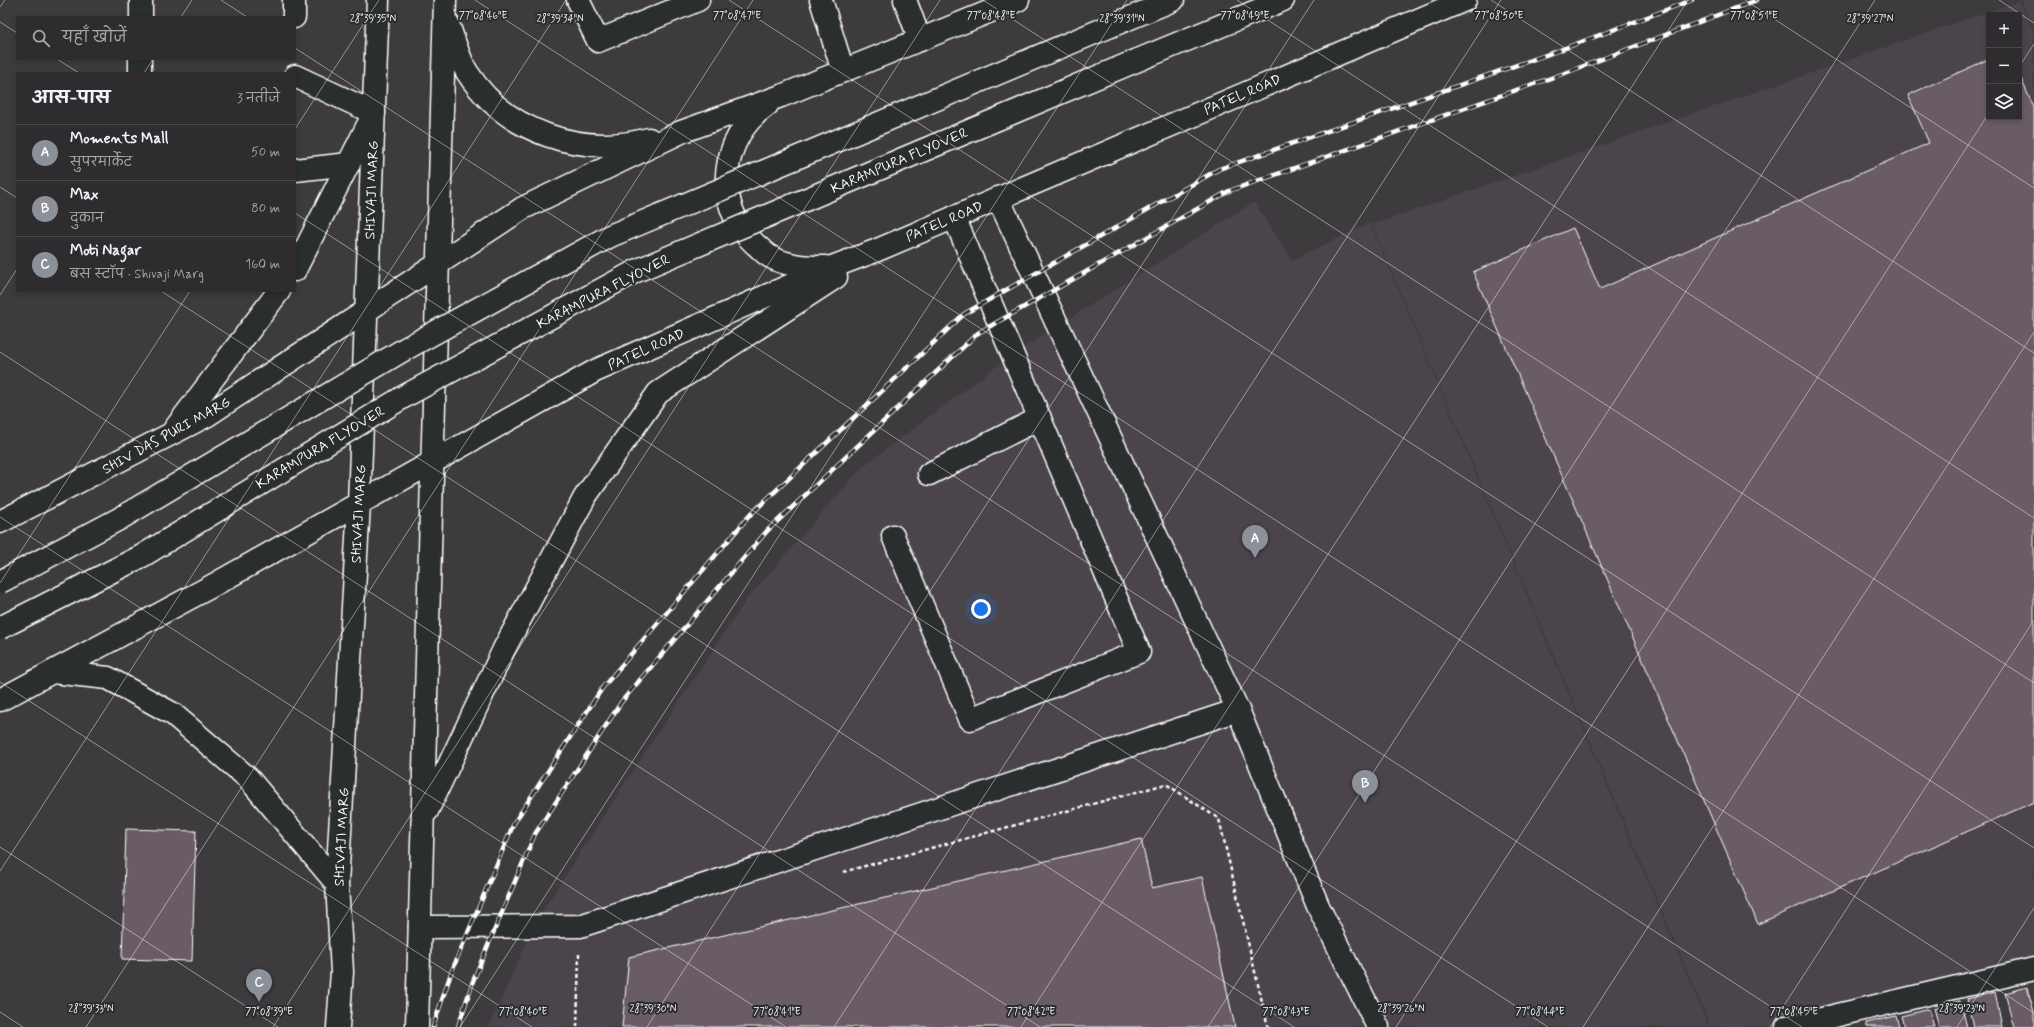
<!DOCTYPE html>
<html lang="hi">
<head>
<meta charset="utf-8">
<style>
	body { margin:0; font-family:Mynerve,"Playpen Sans Deva",sans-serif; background:#3a383b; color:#f1f3f6 }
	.controls { position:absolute; right:12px; top:12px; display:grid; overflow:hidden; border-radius:0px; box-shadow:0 2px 6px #0003 }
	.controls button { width:36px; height:36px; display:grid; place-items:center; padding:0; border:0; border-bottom:1px solid #49484b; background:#2e2c2f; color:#f1f3f6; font:20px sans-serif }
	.you { position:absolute; left:981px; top:609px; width:14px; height:14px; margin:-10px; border:3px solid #fff; border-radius:50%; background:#1a73e8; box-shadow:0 0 0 6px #1a73e833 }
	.badge { display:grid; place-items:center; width:26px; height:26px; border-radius:50%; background:#8c9099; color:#fff; font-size:13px; font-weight:700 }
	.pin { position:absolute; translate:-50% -33px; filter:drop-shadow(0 1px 2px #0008) }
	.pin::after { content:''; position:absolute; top:21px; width:14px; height:12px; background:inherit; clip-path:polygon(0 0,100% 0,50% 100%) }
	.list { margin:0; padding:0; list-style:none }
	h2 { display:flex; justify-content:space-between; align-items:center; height:52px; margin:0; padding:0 16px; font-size:17px }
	h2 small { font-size:13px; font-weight:400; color:#a7a7aa }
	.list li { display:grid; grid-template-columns:26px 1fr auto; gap:12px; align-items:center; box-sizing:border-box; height:56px; padding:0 16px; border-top:1px solid #49484b }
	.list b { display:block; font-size:15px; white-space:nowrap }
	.list p { margin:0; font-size:13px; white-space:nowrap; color:#a7a7aa }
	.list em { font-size:13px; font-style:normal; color:#a7a7aa }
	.icon { flex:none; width:22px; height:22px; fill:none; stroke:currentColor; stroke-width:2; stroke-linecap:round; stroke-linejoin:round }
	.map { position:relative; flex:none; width:2034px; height:1027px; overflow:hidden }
	.search { position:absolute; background:#2e2c2f; box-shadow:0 2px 6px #0003; left:16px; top:16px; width:280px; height:44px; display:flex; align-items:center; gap:10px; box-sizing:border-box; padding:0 14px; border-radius:0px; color:#a7a7aa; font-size:15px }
	.panel { position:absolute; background:#2e2c2f; box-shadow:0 2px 6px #0003; left:16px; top:72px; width:280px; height:220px; border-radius:0px }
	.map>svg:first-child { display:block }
	.built { fill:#4c454b; fill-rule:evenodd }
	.building { fill:#6b5b66; stroke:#fff }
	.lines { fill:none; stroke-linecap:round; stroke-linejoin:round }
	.minor-casing { stroke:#fff; stroke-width:25 }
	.major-casing { stroke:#fff; stroke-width:25 }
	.path { stroke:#fff; stroke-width:2.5; stroke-dasharray:4 3; stroke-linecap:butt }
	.minor { stroke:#2a2d2e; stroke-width:22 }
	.major { stroke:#2a2d2e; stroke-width:22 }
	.rail-casing { stroke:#fff; stroke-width:4.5 }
	.rail { stroke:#2a2d2e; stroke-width:3; stroke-dasharray:9; stroke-linecap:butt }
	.major-bridge-casing { stroke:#fff; stroke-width:25; stroke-linecap:butt }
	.major-bridge { stroke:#2a2d2e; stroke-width:22 }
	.ticks { fill:none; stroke:#fff; stroke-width:1; stroke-opacity:0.45 }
	.labels { text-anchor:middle; stroke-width:4; stroke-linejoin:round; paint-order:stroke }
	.street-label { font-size:14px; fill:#fff; stroke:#2a2d2e }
	.ticks-label { font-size:10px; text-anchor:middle; fill:#fff; stroke:#2a2d2e; stroke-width:4; stroke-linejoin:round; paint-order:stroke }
</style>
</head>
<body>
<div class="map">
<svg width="2034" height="1027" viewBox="0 0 2034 1027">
	<rect width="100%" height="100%" fill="#3e3b3f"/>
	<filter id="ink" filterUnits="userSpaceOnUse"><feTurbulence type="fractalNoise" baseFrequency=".025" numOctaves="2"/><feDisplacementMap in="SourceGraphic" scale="8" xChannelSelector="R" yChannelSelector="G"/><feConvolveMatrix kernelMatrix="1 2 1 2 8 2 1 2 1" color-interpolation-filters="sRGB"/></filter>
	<g filter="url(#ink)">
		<path class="built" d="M2021,0H2034V29Z
			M2019,1L2034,33V975L1771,1027H1711L1372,225ZM1989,15H2019V117H1989Z
			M1254,202L1292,260L1370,223L1709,1027H489L536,921L642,757L747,599L862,467L1022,347L1023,348Z"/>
		<path class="building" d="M1989,59V117H2019V74L2034,108V802L1758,924L1473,272L1573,228L1600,289L1929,143L1908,95Z
			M126,829L196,831L192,961L122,959Z
			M1141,839L1152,888L1202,877L1235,1027H622L629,957Z
			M2027,987L2034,1012V1027H2014L2005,993Z
			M1995,992L2002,1027H1973L1967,999Z
			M1960,1001L1967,1027H1939L1934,1008Z
			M1929,1009L1934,1027H1904L1901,1016Z
			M1896,1016L1899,1027H1867L1866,1023Z"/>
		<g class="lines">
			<g class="minor-casing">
				<path id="minor" d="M578,0L598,41L698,0
					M821,0L843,71
					M905,0L920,40
					M141,17V0
					M294,17V0
					M140,73V59
					M295,76L374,113
					M295,170L349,164
					M998,198L1238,710L1318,906L1378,1027
					M929,474L1040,418
					M893,536L970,719L1139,652L954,217
					M420,927L580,926L1238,710
					M1787,1027L2034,969"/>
			</g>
			<g class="major-casing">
				<path id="major" d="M1125,20L1173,0
					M448,24C454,40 459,59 467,72C506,133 581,157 649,139
					M1138,60L1283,0
					M767,105C720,137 712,205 755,244C760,248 764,253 769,256C786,266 805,267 825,267
					M295,270L371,119
					M174,430L279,291
					M0,522L206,416L523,208L681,132L781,96L1018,0
					M52,672L108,678L173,714L248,778L337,884
					M0,700L210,587L595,371L832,267L875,251L1465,0
					M427,811L504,649L585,497L658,393L836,277
					M338,1027L342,972L337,884L359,504L378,0
					M417,1027L445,0"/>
			</g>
			<path class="path" d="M843,872L1166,784L1219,819L1268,1027
				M577,1027L579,954"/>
			<use href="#minor" class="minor"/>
			<use href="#major" class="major"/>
			<g class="rail-casing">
				<path id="rail" d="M433,1027L451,973L514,823L603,687L750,515L964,314L1219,169L1560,50L1692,0
					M458,1027L473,981L535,834L622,701L767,531L978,333L1229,191L1568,72L1757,0"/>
			</g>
			<use href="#rail" class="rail"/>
			<g class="major-bridge-casing">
				<path id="major-bridge" d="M0,582L119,519L405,349L610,236L1125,20
					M0,628L142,556L405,396L636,271L1138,60"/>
			</g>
			<use href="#major-bridge" class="major-bridge"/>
		</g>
	</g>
	<path class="ticks" d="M221,0L247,17M475,0L2034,1013M729,0L2034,848M983,0L2034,683M1237,0L2034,518M1491,0L2034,353M1745,0L2034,188M1999,0L2034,23M0,7L5,0M181,17L192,0M0,22L17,33M295,48L1802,1027M57,59L79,73M2019,67L2034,44M144,73L153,59M295,129L379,0M0,187L17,198M295,213L1548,1027M161,291L1294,1027M0,295L17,269M0,352L1040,1027M0,517L786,1027M0,583L190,291M0,682L532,1027M0,847L278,1027M0,871L566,0M0,1012L23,1027M86,1027L753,0M273,1027L940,0M460,1027L1127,0M647,1027L1314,0M834,1027L1501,0M1021,1027L1688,0M1208,1027L1875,0M1396,1027L1989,113M1583,1027L2034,332M1770,1027L2034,620M1957,1027L2034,908"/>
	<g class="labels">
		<g class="street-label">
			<text transform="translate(1242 94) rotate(-23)" y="5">PATEL ROAD</text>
			<text transform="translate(899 160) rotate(-23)" y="5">KARAMPURA FLYOVER</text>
			<text transform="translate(371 190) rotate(-88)" y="5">SHIVAJI MARG</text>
			<text transform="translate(944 221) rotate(-23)" y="5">PATEL ROAD</text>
			<text transform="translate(603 291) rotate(-27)" y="5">KARAMPURA FLYOVER</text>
			<text transform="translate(646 349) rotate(-24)" y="5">PATEL ROAD</text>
			<text transform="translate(166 435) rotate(-29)" y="5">SHIV DAS PURI MARG</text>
			<text transform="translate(320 447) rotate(-31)" y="5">KARAMPURA FLYOVER</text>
			<text transform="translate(358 514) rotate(-87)" y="5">SHIVAJI MARG</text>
			<text transform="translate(341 837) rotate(-87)" y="5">SHIVAJI MARG</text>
		</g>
	</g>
	<g class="ticks-label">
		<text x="991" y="19">77°08'48"E</text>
		<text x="483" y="19">77°08'46"E</text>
		<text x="737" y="19">77°08'47"E</text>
		<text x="1245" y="19">77°08'49"E</text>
		<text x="1499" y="19">77°08'50"E</text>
		<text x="1754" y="19">77°08'51"E</text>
		<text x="373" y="22">28°39'35"N</text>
		<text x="560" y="22">28°39'34"N</text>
		<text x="1122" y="22">28°39'31"N</text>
		<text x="1870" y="22">28°39'27"N</text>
		<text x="91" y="1012">28°39'33"N</text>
		<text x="653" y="1012">28°39'30"N</text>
		<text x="1401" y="1012">28°39'26"N</text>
		<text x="1962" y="1012">28°39'23"N</text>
		<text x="269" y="1015">77°08'39"E</text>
		<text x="523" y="1015">77°08'40"E</text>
		<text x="777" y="1015">77°08'41"E</text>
		<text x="1031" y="1015">77°08'42"E</text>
		<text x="1286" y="1015">77°08'43"E</text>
		<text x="1540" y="1015">77°08'44"E</text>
		<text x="1794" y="1015">77°08'45"E</text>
	</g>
</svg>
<div class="controls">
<button>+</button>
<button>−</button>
<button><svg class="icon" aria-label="layers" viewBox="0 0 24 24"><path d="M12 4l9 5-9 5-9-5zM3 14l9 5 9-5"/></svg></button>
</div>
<div class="you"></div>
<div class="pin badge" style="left:1255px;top:558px">A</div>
<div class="pin badge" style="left:1365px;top:803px">B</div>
<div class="pin badge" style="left:259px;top:1002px">C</div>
<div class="search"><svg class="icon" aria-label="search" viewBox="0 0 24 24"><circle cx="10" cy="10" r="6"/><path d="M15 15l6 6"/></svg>यहाँ खोजें</div>
<section class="panel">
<h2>आस-पास<small>3 नतीजे</small></h2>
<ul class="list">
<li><span class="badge">A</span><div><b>Moments Mall</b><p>सुपरमार्केट</p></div><em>50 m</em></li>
<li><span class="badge">B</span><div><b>Max</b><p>दुकान</p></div><em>80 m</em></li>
<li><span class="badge">C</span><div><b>Moti Nagar</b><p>बस स्टॉप · Shivaji Marg</p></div><em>160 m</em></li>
</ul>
</section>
</div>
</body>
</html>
